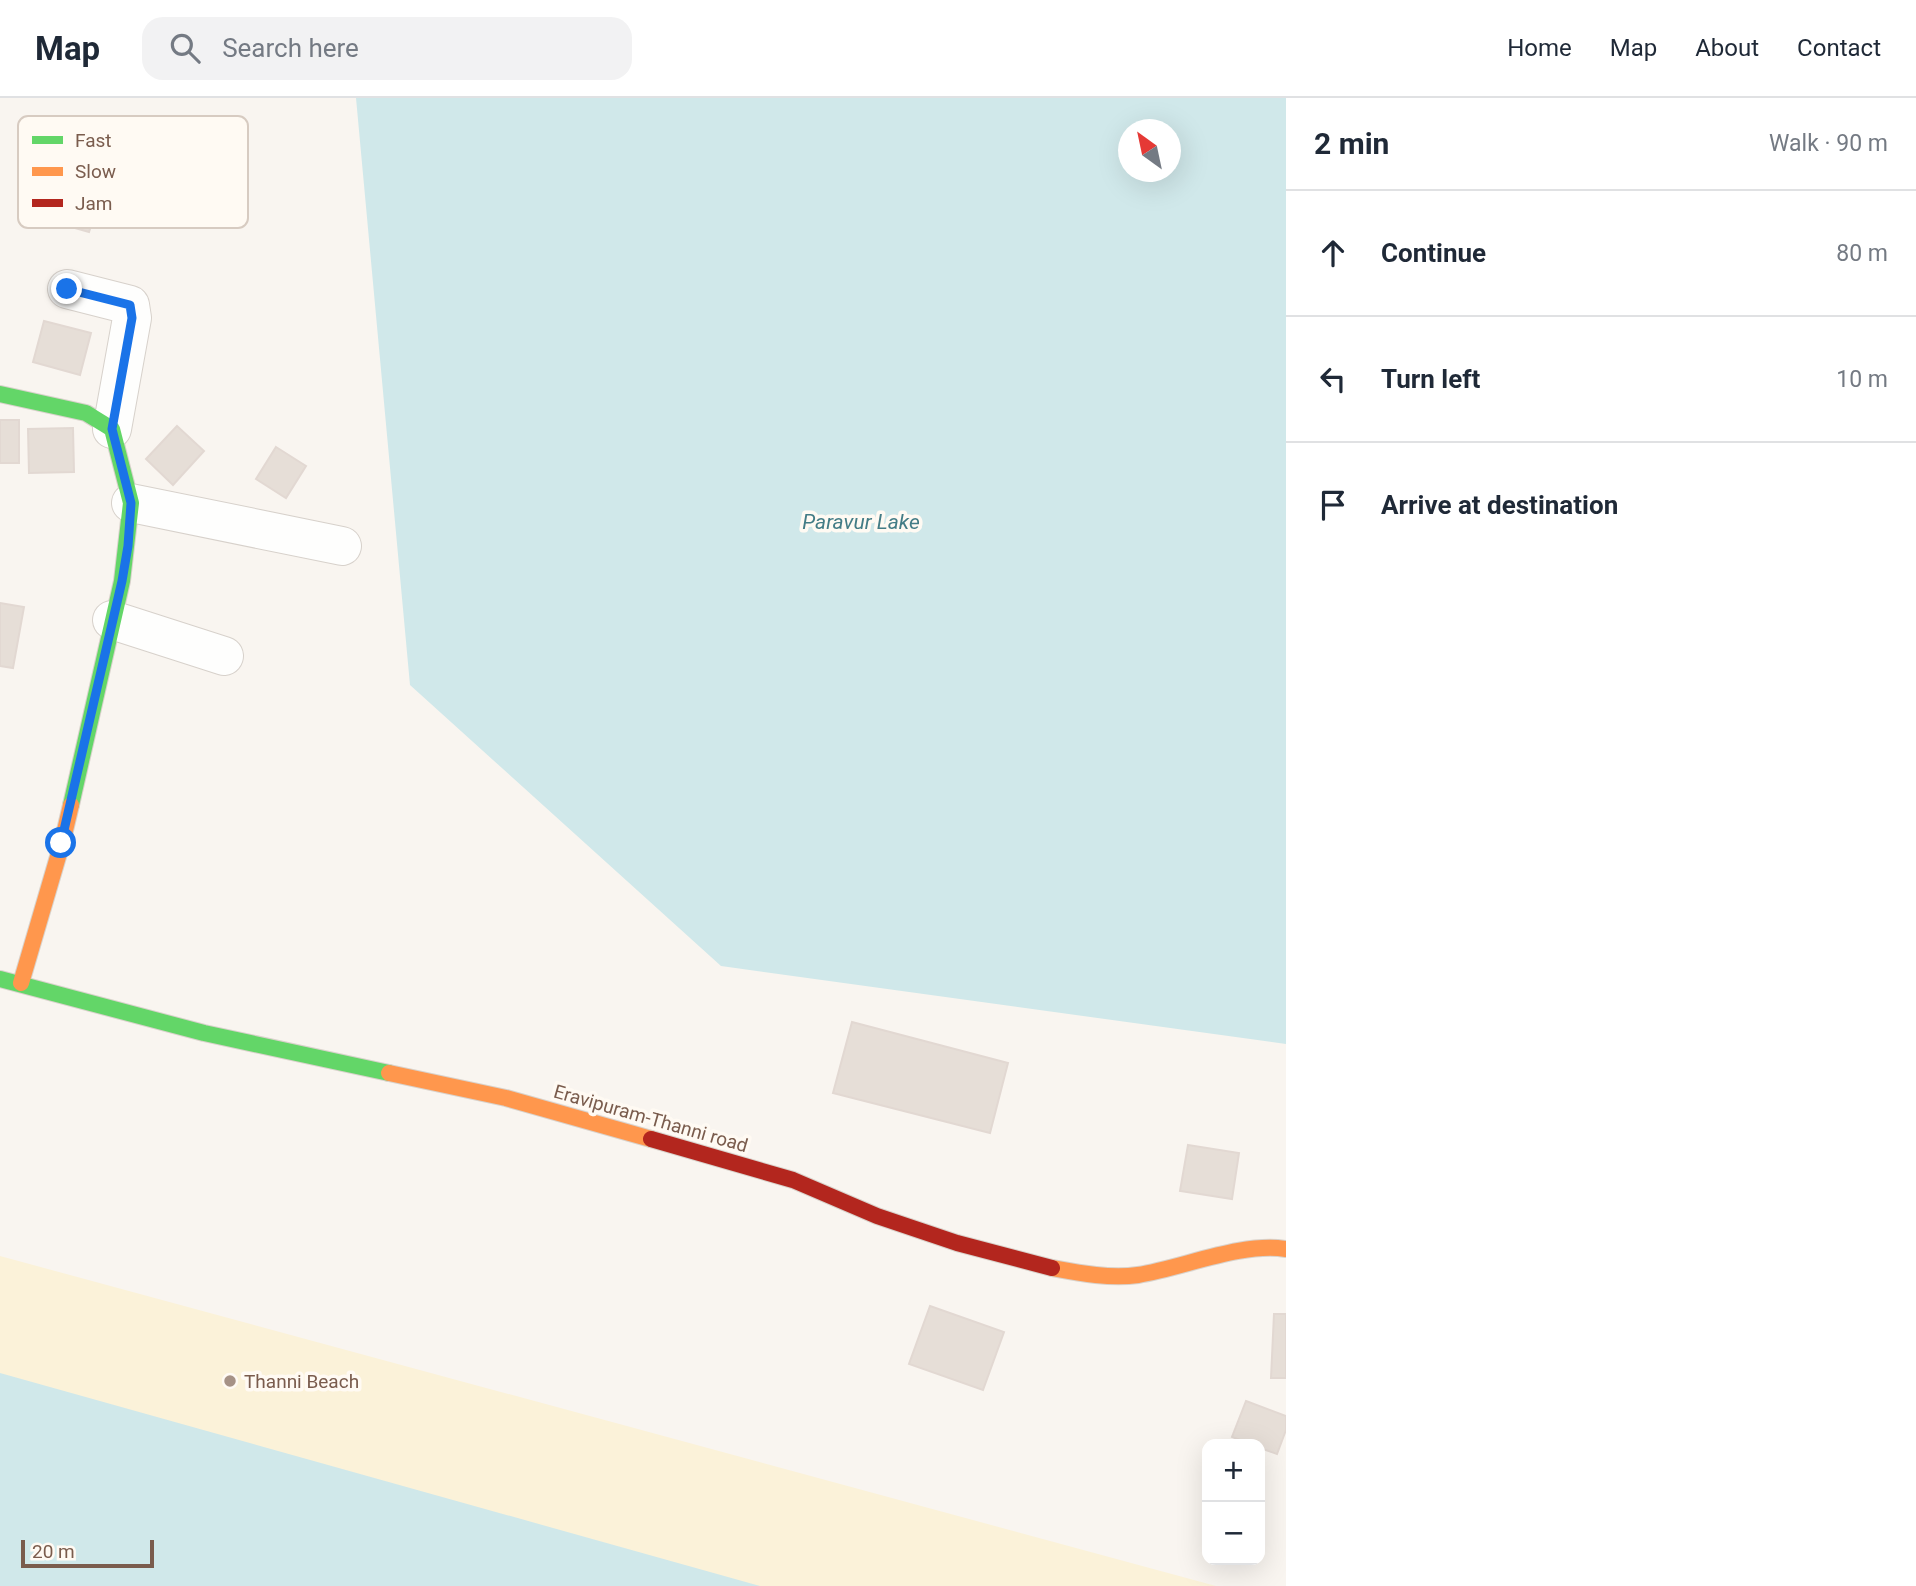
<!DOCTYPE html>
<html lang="en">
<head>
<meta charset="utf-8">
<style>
	body { margin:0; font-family:Roboto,sans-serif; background:#f2f2f3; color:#1f2937 }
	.controls { position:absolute; right:21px; bottom:21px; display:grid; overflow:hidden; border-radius:14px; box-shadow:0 7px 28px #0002 }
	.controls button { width:63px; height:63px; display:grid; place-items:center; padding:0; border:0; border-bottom:2px solid #e0e1e3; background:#fff; color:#1f2937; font:35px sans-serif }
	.compass { position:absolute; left:1118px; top:21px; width:63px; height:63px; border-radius:50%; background:#fff; box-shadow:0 7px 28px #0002; rotate:327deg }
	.scale { position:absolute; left:21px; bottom:18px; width:133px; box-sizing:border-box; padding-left:7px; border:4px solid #7a5c4d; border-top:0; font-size:19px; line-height:24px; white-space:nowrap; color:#7a5c4d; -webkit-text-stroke:5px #fffaf3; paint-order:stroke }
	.stop { position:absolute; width:21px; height:21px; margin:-16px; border:5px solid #1a73e8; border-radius:50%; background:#fff }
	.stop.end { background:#1a73e8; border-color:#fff; box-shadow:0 2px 7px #0008 }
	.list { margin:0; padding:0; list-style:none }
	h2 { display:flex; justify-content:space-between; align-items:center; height:91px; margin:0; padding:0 28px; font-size:30px }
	h2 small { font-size:23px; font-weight:400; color:#747a83 }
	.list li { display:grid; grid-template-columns:46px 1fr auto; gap:21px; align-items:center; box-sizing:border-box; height:126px; padding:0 28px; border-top:2px solid #e0e1e3 }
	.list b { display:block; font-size:26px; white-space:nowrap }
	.list em { font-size:23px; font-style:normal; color:#747a83 }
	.icon { flex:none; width:38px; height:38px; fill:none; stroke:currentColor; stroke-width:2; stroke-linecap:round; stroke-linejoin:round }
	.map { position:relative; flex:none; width:1286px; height:1488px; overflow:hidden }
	header { display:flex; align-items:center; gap:42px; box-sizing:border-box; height:98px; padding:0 35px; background:#fff; border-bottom:2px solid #e0e1e3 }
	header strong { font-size:33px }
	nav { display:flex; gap:38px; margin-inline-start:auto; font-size:24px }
	.search { width:490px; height:63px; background:#f2f2f3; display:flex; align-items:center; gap:18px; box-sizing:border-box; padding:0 24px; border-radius:21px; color:#747a83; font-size:26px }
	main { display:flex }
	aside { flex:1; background:#fff }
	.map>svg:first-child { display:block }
	.sand { fill:#fbf2d9 }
	.water { fill:#d0e8ea; fill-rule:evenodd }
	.building { fill:#e6ded7; stroke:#e2d8d2; stroke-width:2 }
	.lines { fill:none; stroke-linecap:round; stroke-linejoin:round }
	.street-casing { stroke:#d7d1cb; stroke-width:40 }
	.fast-casing { stroke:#d9d2cb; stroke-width:18 }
	.slow-casing { stroke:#d9d2cb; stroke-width:18 }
	.jam-casing { stroke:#d9d2cb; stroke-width:18 }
	.street { stroke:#fefefd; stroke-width:38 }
	.fast { stroke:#63d668; stroke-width:16 }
	.slow { stroke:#ff974d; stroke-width:16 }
	.jam { stroke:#b3261e; stroke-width:16 }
	.route { stroke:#1a73e8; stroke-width:9 }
	.poi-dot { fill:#a69286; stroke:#fffaf3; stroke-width:2.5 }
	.labels { text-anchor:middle; stroke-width:7; stroke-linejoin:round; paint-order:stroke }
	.street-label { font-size:19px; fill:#7a5c4d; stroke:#fffaf3 }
	.poi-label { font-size:19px; fill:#7a5c4d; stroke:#fffaf3; text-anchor:start }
	.water-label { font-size:21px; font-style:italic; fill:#437c86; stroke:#fffaf3 }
	.key { fill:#fffaf3; stroke:#d7cbc1; stroke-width:2 }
	.key-label { font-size:19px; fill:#7a5c4d }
</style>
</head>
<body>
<header>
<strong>Map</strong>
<div class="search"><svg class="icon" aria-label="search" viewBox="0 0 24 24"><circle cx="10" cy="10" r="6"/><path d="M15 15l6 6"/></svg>Search here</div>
<nav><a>Home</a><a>Map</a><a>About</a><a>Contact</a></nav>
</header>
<main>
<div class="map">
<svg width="1286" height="1488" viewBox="0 0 1286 1488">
	<rect width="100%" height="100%" fill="#f9f5f0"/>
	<path class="sand" d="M0,1158L1216,1488H298L0,1408Z"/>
	<path class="water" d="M356,0H1286V946L721,868L410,587ZM1128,32H1170V74H1128Z
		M0,1275L760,1488H0Z"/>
	<path class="building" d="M63,92L99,103L89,134L54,124Z
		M44,223L91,235L80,277L33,264Z
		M0,322H19V365H0Z
		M177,328L204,353L173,387L146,361Z
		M73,330L74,374L29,375L28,331Z
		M276,349L306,368L286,400L256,381Z
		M0,505L24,509L13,570L0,568Z
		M852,924L1008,965L990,1035L833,995Z
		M1188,1047L1239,1055L1232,1101L1180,1093Z
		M930,1208L1004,1234L983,1292L909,1266Z
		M1274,1216H1286V1280H1271Z
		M1246,1303L1286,1318V1332L1277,1356L1260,1350V1346H1251L1232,1339Z"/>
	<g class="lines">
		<g class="street-casing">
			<path id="street" d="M67,191L130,207L132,220L112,331
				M131,405L342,448
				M112,522L224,558"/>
		</g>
		<g class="fast-casing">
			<path id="fast" d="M0,296L86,315L112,331L131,405L122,483L71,707
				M0,881L204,935L389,975"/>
		</g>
		<g class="slow-casing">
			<path id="slow" d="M21,885L62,745L71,707
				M389,975L506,1000L651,1041
				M1052,1170C1079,1175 1110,1181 1138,1177C1183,1170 1241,1144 1286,1151"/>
		</g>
		<g class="jam-casing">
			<path id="jam" d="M651,1041L793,1082L877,1118L957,1145L1052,1170"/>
		</g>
		<use href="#street" class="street"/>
		<use href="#fast" class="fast"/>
		<use href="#slow" class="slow"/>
		<use href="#jam" class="jam"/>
	</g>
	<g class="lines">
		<path class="route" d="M61,745L122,483L128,448L131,405L112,331L132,220L130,207L67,191"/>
	</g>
	<circle class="poi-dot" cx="230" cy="1283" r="7"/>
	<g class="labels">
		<g class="street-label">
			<text transform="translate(651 1020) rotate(16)" y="7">Eravipuram-Thanni road</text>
		</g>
		<g class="poi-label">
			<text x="244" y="1290">Thanni Beach</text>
		</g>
		<g class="water-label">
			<text x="861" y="431">Paravur Lake</text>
		</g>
	</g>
	<rect x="18" y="18" width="230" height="112" rx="10" class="key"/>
	<rect x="32" y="38" width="31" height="8" fill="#63d668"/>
	<rect x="32" y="69" width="31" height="9" fill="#ff974d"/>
	<rect x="32" y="101" width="31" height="8" fill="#b3261e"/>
	<g class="key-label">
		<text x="75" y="49">Fast</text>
		<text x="75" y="80">Slow</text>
		<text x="75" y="112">Jam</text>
	</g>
</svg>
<div class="controls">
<button>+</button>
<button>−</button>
</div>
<svg class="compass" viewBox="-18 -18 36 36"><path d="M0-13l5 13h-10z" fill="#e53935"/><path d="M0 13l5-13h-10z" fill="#747a83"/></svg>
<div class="scale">20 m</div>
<div class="stop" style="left:61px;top:745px"></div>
<div class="stop end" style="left:67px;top:191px"></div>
</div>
<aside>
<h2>2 min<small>Walk · 90 m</small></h2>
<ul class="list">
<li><svg class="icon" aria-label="ahead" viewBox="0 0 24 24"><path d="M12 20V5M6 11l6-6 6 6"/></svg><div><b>Continue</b></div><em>80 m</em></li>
<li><svg class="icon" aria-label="left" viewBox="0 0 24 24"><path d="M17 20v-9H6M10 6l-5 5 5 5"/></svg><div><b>Turn left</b></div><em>10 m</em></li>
<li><svg class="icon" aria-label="arrive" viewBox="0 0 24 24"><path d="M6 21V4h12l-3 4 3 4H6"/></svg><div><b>Arrive at destination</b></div></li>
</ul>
</aside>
</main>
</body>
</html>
